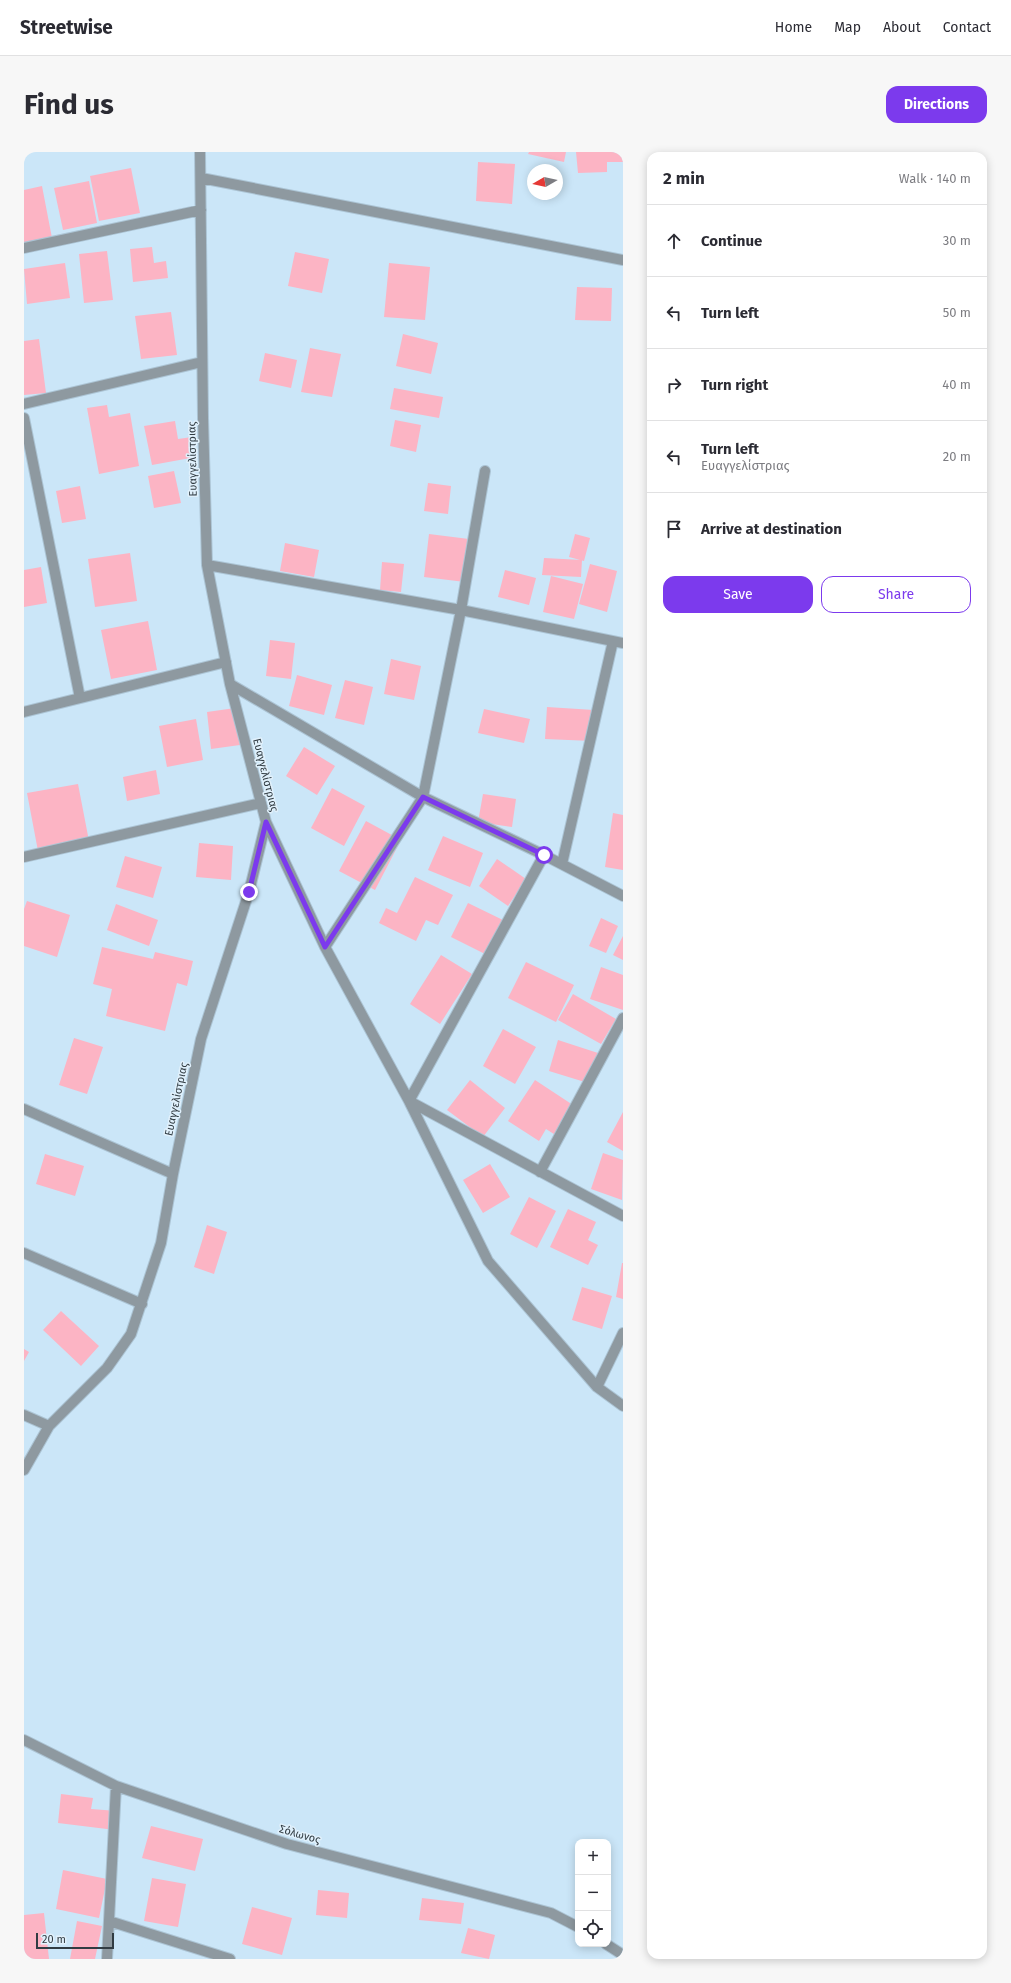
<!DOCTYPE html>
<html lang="en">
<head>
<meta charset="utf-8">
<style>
	body { margin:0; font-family:"Fira Sans",sans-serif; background:#f7f7f7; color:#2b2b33 }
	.controls { position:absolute; right:12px; bottom:12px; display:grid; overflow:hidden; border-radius:8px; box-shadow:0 2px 10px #0003 }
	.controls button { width:36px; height:36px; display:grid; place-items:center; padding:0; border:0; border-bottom:1px solid #e1e1e2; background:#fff; color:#2b2b33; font:20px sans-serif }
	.compass { position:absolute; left:503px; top:12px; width:36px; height:36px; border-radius:50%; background:#fff; box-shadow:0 2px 10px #0003; rotate:261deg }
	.scale { position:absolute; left:12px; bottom:10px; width:78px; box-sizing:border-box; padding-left:4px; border:2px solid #313c43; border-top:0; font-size:11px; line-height:14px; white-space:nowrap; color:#313c43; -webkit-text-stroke:3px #e1f1fc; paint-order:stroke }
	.stop { position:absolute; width:12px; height:12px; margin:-9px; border:3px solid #7c3aed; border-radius:50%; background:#fff }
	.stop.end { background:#7c3aed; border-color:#fff; box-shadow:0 1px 4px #0008 }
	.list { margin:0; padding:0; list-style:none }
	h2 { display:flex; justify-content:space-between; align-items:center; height:52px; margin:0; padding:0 16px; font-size:17px }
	h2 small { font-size:13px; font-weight:400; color:#7c7c81 }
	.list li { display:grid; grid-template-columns:26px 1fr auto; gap:12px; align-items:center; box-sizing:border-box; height:72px; padding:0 16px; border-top:1px solid #e1e1e2 }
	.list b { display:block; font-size:15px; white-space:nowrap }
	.list p { margin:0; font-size:13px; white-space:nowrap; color:#7c7c81 }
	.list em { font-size:13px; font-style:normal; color:#7c7c81 }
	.actions { display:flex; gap:8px; padding:12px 16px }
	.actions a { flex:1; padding:9px 0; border:1px solid #7c3aed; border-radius:12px; text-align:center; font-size:14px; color:#7c3aed }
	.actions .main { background:#7c3aed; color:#fff }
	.icon { flex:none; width:22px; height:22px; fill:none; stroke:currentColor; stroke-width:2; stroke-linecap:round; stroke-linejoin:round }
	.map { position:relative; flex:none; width:599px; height:1807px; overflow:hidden; border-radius:12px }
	header { display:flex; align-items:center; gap:24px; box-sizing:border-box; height:56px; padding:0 20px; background:#fff; border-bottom:1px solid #e1e1e2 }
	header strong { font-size:19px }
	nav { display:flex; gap:22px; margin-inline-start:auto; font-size:14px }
	.intro { display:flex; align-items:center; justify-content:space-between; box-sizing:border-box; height:96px; padding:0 24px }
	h1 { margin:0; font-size:28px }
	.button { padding:10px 18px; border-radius:12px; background:#7c3aed; color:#fff; font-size:14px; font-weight:700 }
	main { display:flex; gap:24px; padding:0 24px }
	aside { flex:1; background:#fff; border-radius:12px; box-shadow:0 2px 10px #0003 }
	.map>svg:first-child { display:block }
	.building { fill:#fcb4c4 }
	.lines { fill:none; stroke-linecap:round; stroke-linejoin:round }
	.minor-casing { stroke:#acc4d4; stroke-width:12 }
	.minor { stroke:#8e99a0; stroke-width:10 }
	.route { stroke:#7c3aed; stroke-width:5 }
	.labels { text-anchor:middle; stroke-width:3; stroke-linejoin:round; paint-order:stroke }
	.street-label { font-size:11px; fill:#313c43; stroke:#e1f1fc }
</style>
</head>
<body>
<header>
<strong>Streetwise</strong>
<nav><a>Home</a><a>Map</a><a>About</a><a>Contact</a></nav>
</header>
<div class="intro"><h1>Find us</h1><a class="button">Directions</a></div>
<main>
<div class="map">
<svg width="599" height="1807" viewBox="0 0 599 1807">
	<rect width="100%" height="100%" fill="#cbe6f8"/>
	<path class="building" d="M505,0H542L540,10L504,2Z
		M552,0H598L599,10H583V20L554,21Z
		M454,10L491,12L488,52L452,49Z
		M107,16L116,61L75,69L66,24Z
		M65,29L73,71L39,78L30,36Z
		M18,34L28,86L0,92V38Z
		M128,95L130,111L142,109L144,126L109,130L106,97Z
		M83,99L89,148L60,151L55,102Z
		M271,100L305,107L298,141L264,134Z
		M41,111L46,146L3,152L0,117Z
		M365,111L406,115L401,168L360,165Z
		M553,135L588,136L587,169L551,168Z
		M147,160L153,203L117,207L111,164Z
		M379,182L414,191L407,222L372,214Z
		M15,187L22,241L0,243V189Z
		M286,196L317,202L308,245L277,240Z
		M241,201L273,208L267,236L235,229Z
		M370,236L419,245L415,266L366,257Z
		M83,253L85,265L106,261L115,314L75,322L63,256Z
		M371,268L397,273L392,300L366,294Z
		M151,269L154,287L168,285L172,305L128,313L120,274Z
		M150,319L157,351L130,356L124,324Z
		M404,331L427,334L424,362L400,359Z
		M56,334L62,367L38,371L32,339Z
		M405,382L445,387L441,430L400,425Z
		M551,382L566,386L560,409L545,405Z
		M261,391L295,398L290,425L256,419Z
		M106,401L113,449L71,455L64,407Z
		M520,406L558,408L557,425L518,423Z
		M358,410L380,412L377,440L356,438Z
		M566,412L593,419L583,460L555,452Z
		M17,415L23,451L0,455V418Z
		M481,418L512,426L505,453L474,445Z
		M527,424L559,432L550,467L519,460Z
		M124,469L133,518L87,527L77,478Z
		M246,488L271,491L267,527L242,524Z
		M367,507L397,514L390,548L360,542Z
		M273,523L308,533L300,563L265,554Z
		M321,528L349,535L340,573L311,566Z
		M523,555L570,558L568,589L521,587Z
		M211,556L216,593L187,597L183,560Z
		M460,557L506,567L500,591L454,581Z
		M172,567L179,608L143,615L135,574Z
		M280,595L311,614L293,643L262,624Z
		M132,618L136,642L103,649L99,625Z
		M54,632L65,689L14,699L3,641Z
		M308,636L341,654L320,694L287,676Z
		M459,642L492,647L488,675L454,670Z
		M589,661L599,663V718L581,715Z
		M342,669L377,688L351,738L315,719Z
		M419,684L459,701L446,735L404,718Z
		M175,691L209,694L207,728L172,725Z
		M101,704L138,715L129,746L92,735Z
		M473,707L502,727L484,754L455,734Z
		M391,725L429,743L414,773L402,768L392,789L355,771L362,756L373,761Z
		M3,749L46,763L33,805L0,794V757Z
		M444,751L481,769L465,804L427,785Z
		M92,752L134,768L125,794L83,778Z
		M577,766L594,774L582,801L565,794Z
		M599,784V808L589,803Z
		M78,795L129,807L131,800L169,809L163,834L153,831L141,879L82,864L88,837L69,832Z
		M417,803L448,822L416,872L386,852Z
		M502,810L550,833L532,870L484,846Z
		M577,815L599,823V858L566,847Z
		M549,842L592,867L577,892L534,868Z
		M479,877L512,895L491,932L459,914Z
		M50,886L79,895L63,942L35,933Z
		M534,888L574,901L564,931L525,919Z
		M446,928L481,956L459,985L423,958Z
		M511,928L552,955L533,984L522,977L515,989L484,969Z
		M599,960V999L583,990Z
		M579,1001L599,1008L598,1048L567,1037Z
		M21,1002L60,1014L51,1044L12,1032Z
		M466,1012L486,1045L459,1061L439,1028Z
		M505,1045L532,1059L513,1096L486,1082Z
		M544,1057L572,1070L564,1088L574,1093L564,1113L526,1095Z
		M183,1073L203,1080L190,1122L170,1115Z
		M598,1111H599V1147L592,1145Z
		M558,1135L588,1144L578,1177L548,1168Z
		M37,1159L75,1194L57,1214L19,1178Z
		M0,1197L5,1200L0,1209Z
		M37,1642L69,1646L67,1657L93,1659L91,1678L34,1671Z
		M127,1674L179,1687L171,1719L118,1706Z
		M39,1718L83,1727L75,1766L32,1757Z
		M128,1726L162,1732L154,1775L120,1769Z
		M294,1738L325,1741L323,1766L292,1763Z
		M398,1746L440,1751L437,1772L395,1768Z
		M228,1755L268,1766L258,1803L218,1792Z
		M20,1761L25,1807H0V1763Z
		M53,1769L78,1774L71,1807H46Z
		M444,1776L471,1783L465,1807L437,1801Z"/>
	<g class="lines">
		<g class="minor-casing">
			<path id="minor" d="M177,26L599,108
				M0,96L177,58
				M0,252L178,210
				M0,266L56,546
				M183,413L437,458L599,491
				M206,532L399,645L520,703L599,744
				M0,560L202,510
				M242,670L301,795L385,949L464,1109L573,1235L599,1254
				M520,703L385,949L599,1064
				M0,705L237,651
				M538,712L589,489
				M301,795L399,645L437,458L461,319
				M0,957L149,1022
				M516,1020L599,866
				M0,1101L118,1152
				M573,1235L599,1181
				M0,1263L25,1274
				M0,1318L25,1274L83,1216L107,1182L137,1091L149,1022L177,887L225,740L242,670L206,532L183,413L179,266L176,0
				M0,1588L92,1634L263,1692L527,1761L554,1775
				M85,1769L206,1807
				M582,1792L599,1803
				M83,1807L92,1634"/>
		</g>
		<use href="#minor" class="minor"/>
	</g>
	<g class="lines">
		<path class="route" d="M225,740L242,670L301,795L399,645L520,703"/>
	</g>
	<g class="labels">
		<g class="street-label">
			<text transform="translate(168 307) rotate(-91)" y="4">Ευαγγελίστριας</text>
			<text transform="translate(242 623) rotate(76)" y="4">Ευαγγελίστριας</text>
			<text transform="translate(152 947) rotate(-78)" y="4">Ευαγγελίστριας</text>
			<text transform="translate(276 1682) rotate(16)" y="4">Σόλωνος</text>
		</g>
	</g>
</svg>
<div class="controls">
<button>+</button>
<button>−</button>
<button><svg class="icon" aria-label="locate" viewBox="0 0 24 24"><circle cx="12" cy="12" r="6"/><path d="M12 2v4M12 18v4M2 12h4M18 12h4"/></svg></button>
</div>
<svg class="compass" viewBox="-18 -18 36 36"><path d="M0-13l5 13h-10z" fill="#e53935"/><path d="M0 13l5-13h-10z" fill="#7c7c81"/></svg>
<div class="scale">20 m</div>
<div class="stop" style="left:520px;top:703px"></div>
<div class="stop end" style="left:225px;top:740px"></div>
</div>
<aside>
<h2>2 min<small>Walk · 140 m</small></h2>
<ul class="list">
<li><svg class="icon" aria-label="ahead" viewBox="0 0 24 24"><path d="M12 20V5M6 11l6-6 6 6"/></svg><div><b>Continue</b></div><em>30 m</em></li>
<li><svg class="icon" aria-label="left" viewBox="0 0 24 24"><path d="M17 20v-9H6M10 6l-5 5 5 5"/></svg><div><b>Turn left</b></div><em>50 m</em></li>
<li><svg class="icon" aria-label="right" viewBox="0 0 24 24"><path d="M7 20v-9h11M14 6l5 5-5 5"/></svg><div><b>Turn right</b></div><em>40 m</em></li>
<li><svg class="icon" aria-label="left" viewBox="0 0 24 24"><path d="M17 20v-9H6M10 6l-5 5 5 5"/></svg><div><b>Turn left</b><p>Ευαγγελίστριας</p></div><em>20 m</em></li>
<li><svg class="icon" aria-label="arrive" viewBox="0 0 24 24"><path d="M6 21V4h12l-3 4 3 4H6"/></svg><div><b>Arrive at destination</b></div></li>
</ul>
<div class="actions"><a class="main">Save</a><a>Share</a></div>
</aside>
</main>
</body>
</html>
